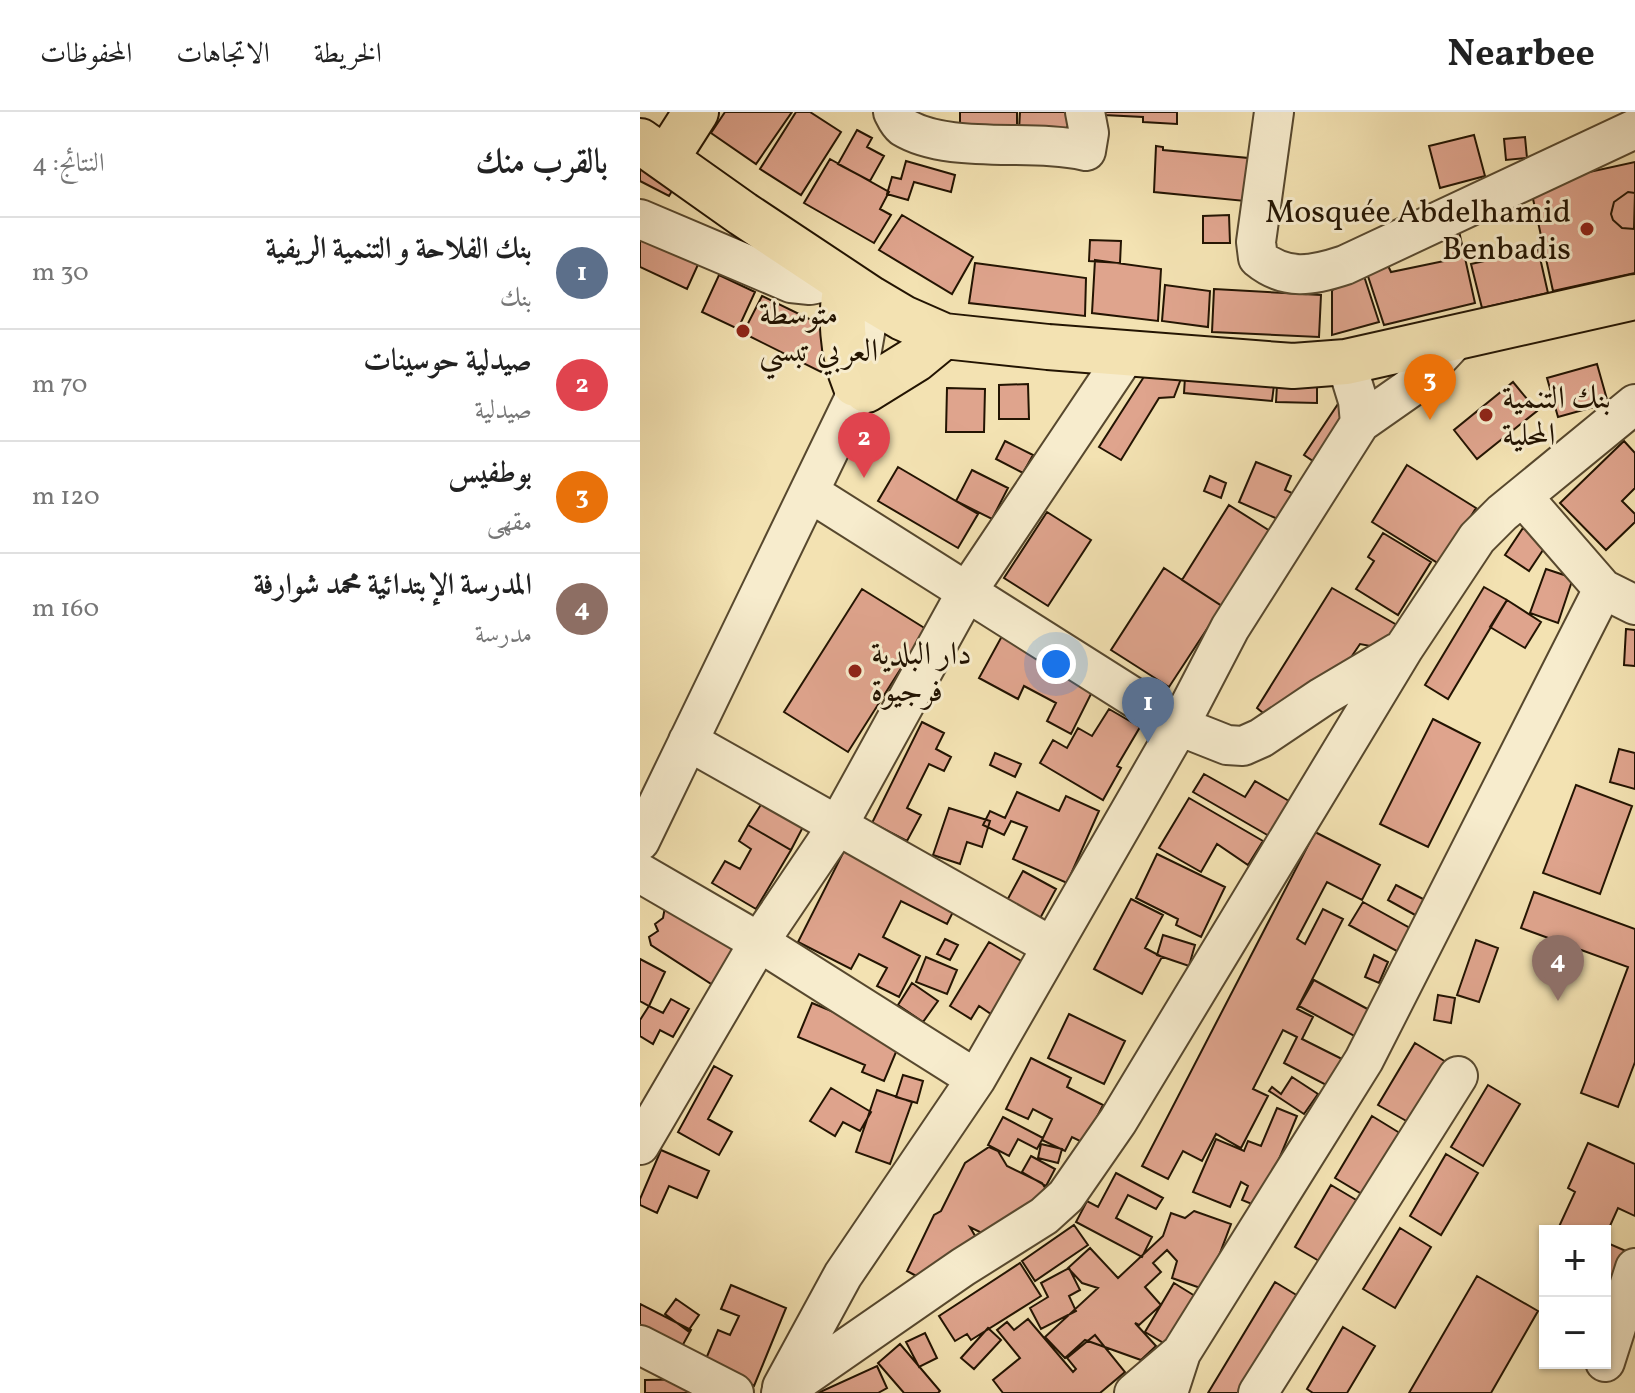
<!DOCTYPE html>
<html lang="ar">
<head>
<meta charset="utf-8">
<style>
	body { margin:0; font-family:Vollkorn,Amiri,serif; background:#f6f6f6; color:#222; direction:rtl }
	.controls { position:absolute; right:24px; bottom:24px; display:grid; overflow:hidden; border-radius:0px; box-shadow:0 2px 6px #0004 }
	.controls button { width:72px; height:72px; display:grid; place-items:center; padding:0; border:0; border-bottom:2px solid #e0e0e0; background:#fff; color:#222; font:40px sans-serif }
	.you { position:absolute; left:416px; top:552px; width:28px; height:28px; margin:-20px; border:6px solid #fff; border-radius:50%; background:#1a73e8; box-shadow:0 0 0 12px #1a73e833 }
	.badge { display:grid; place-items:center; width:52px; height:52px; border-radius:50%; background:#0b8043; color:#fff; font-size:26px; font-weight:700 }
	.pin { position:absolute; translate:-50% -66px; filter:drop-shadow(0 2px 4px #0008) }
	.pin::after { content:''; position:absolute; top:42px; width:28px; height:24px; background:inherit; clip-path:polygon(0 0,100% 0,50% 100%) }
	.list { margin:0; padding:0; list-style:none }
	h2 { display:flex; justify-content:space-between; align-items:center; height:104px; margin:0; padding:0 32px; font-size:34px }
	h2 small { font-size:26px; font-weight:400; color:#767676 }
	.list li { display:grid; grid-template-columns:52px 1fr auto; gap:24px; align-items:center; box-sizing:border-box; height:112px; padding:0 32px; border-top:2px solid #e0e0e0 }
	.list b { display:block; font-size:30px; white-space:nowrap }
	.list p { margin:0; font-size:26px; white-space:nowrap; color:#767676 }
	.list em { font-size:26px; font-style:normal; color:#767676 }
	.map { position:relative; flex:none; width:995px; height:1281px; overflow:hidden; direction:ltr }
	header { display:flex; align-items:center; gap:48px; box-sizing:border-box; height:112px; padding:0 40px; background:#fff; border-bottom:2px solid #e0e0e0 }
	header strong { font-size:38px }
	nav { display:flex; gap:44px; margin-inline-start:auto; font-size:28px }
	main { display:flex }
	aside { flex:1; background:#fff }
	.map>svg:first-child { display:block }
	.building { fill:#dfa48d; stroke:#231402; stroke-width:2 }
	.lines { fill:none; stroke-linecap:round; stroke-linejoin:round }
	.minor-casing { stroke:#57482e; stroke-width:42 }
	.major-casing { stroke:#231402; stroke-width:48 }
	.minor { stroke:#f7eccd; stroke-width:38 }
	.major { stroke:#f3e2b2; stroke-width:44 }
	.poi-dot { fill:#8f2418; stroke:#f7eccd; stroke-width:3 }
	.labels { text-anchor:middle; stroke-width:6; stroke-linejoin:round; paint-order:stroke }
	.poi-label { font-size:32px; fill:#231402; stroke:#f7eccd; text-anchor:start }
</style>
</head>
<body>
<header>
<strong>Nearbee</strong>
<nav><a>الخريطة</a><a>الاتجاهات</a><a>المحفوظات</a></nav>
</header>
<main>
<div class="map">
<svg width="995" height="1281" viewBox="0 0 995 1281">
	<rect width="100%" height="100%" fill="#f3e2b2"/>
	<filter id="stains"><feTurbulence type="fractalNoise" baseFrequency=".0025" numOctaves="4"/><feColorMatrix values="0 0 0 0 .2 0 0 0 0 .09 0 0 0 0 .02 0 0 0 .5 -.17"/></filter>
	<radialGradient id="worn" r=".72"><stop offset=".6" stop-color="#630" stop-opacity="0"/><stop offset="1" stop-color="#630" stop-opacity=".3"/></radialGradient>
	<path class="building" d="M85,0H152L116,52L71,21Z
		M156,0H170L201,20L161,83L120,57Z
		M320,0H377V16L320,15Z
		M380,0H438L437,20L379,18Z
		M464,0H537V12L503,10V5L464,3Z
		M217,18L232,26L227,35L244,44L230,69L198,52Z
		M834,23L845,64L800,76L789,34Z
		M885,25L887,46L866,48L864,27Z
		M516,34L523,35V38L619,47L615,90L514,80Z
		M0,35L42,62L29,84L0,69Z
		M190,47L249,80L240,97L251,103L234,131L164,91Z
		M266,49L315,63L311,80L274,70L268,88L247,82L252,65L261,67Z
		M995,50V161L913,179L890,73Z
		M988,80L995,81L994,117L982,116L973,108L971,102L974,90Z
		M262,103L333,145L312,182L239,138Z
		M589,103L590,131H563V104Z
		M817,110L835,191L744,213L725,155L744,145L751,160L809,148L801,116Z
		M0,117L61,146L47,177L0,155Z
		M450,128L481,129L480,151L449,149Z
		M898,137L908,181L842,196L831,152Z
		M455,148L521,157L518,209L452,201Z
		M335,151L446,166L445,204L329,191Z
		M79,163L115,180L98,217L62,200Z
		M724,164L739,210L692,223V178Z
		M525,173L570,179L568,215L522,209Z
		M574,177L681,183L679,225L572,220Z
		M122,184L200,222L181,260L103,221Z
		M957,252L968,291L918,305L907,266Z
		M507,260L542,264L534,285L519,286L481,348L459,335Z
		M545,265L634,273L632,289L544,281Z
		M873,270L897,299L837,347L814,318Z
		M388,272L389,307H359V273Z
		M637,273L677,275V291L636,290Z
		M307,276L345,277L344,320H306Z
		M700,289L718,301L682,355L664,343Z
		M365,329L393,343L383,361L356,347Z
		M984,329L995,341V376L982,389L995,402V410L966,438L920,391Z
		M616,350L651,364L645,378L652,381L640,408L599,390Z
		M767,353L836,396L801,453L732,410Z
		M258,355L338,402L318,436L238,389Z
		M332,358L368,376L352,407L316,389Z
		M570,364L586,371L581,386L564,379Z
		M589,393L630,419L582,494L542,468Z
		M407,400L451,428L408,494L364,466Z
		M883,416L907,432L889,459L865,443Z
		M743,421L791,450L758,503L716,477L734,449L728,445Z
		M524,456L582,494L529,575L471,538Z
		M906,457L933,466L918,511L890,501Z
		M844,475L867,488L808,587L785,573Z
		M692,476L757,513L741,536L720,532L697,566L633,609L617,596Z
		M222,477L286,517L208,640L144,600Z
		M867,488L901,510L885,536L850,515Z
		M986,517L995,518V554L984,553Z
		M362,524L457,570L431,622L407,609L416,591L384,574L378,587L339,566Z
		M469,597L500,615L477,654L481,656L463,688L400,651L413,628L427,636L438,616L452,624Z
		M793,607L840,631L788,735L740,712Z
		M282,610L304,621L296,637L311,645L304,659L289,652L267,696L281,703L267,729L232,711Z
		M979,637L995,641V677L970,670Z
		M355,641L381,652L375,665L350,653Z
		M564,662L605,685L615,669L649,689L629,724L553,680Z
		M936,673L992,694L960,782L903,761Z
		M377,680L419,699L426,684L459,699L427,771L373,747L387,715L371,709L364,723L343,713L350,699L365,706Z
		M549,686L623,729L608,753L577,732L561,760L519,736Z
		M122,691L163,715L151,738L108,713Z
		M309,696L350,709L342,735L327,730L320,752L293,743Z
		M108,713L151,738L116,797L72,771L85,749L100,757L111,737L99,729Z
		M675,720L740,753L722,788L687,770L657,827L665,832L683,797L703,807L657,897L673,905L662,927L704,948L690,975L644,951L657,925L643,918L613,977L628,984L601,1036L576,1022L562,1049L543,1039L528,1067L502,1054Z
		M206,735L317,792L307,812L261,789L243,825L280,844L259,885L237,874L247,856L219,842L211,857L158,830Z
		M517,742L585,775L561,825L536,813L538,807L496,786Z
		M383,759L416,777L397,812L364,794Z
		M756,773L785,788L777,804L748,788Z
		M894,780L995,817V950L978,995L941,981L988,855L881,816Z
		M491,787L523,803L505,836L522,845L502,882L454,857Z
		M723,790L777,820L764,843L709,813Z
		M25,795L104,832L79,877L11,833L9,825L18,819L15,812L23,806Z
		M523,823L555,833L549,854L517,843Z
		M305,827L318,833L310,848L297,842Z
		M836,828L858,836L839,890L817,883Z
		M349,830L383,850L351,902L339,894L331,907L310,894Z
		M734,843L748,850L739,871L725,865Z
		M286,845L317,858L307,882L276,870Z
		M0,847L25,860L9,894L0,889Z
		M674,868L733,900L718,926L659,894Z
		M272,871L298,889L283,910L258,893Z
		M798,883L815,886L811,911L794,908Z
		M31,887L49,897L33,925L20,918L13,932L0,924V908L9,894L23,901Z
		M172,891L261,928L244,969L222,960L225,953L158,925Z
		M429,902L485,929L464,972L408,946Z
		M775,931L806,950L770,1011L738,993Z
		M391,946L431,966L427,975L463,993L444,1031L432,1025L425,1039L402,1028L412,1007L393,997L388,1007L366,997Z
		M74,954L92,964L68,1007L92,1020L79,1043L38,1020Z
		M263,963L283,969L277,991L256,985Z
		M652,965L678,982L664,1002L629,979L632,975L641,982Z
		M848,973L880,992L843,1054L811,1035Z
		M191,976L231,1000L220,1019L203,1010L195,1024L170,1009Z
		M237,978L272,990L250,1052L216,1040Z
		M637,996L657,1004L619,1095L602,1088L608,1074L601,1070L590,1095L553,1080L576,1027L604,1039L608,1029L621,1034Z
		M732,1004L763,1023L727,1085L695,1066Z
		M363,1005L403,1026L397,1037L378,1027L369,1044L348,1033Z
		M948,1031L995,1052V1104L978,1096L965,1125V1119H917L935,1080L928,1076Z
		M401,1032L422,1037L418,1051L398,1046Z
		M349,1035L358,1039L367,1054L402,1071L411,1085L348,1124L330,1115L338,1129L280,1166L267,1159L294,1103L301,1099L325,1051Z
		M21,1038L69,1059L57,1086L29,1074L17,1101L0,1093V1087Z
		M806,1042L838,1061L801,1123L770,1104Z
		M391,1044L415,1057L406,1074L382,1060Z
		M476,1061L523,1086L516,1097L488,1083L476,1106L512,1125L502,1145L436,1110L447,1089L458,1095Z
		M691,1073L723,1092L686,1153L655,1135Z
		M554,1099L591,1112L566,1178L532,1166L537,1149L527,1138L513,1151L521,1160L505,1175L521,1193L499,1213L495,1211L516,1234L501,1248L445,1228L425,1246L405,1225L458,1176L442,1171L428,1156L450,1136L478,1166L523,1124L531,1101L545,1106Z
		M434,1113L448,1133L395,1169L382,1149Z
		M760,1116L791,1135L755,1196L723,1177Z
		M965,1130L986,1139L974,1166L965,1162Z
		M380,1151L401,1184L331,1228L327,1222L315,1229L299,1204Z
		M429,1156L440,1178L429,1184L436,1199L401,1217L390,1196L408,1185L401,1171Z
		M837,1164L898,1199L851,1281H769Z
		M635,1170L668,1190L613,1281H568Z
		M534,1171L555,1184L527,1233L505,1220Z
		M91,1173L146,1196L114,1274L63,1254L78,1218L90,1223L99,1204L81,1197Z
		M36,1187L59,1203L48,1219L25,1202Z
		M0,1192L51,1218L40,1238L0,1217Z
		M388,1207L433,1260L436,1257L427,1246L455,1223L485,1260L460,1281H363L353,1268L380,1246L357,1218L367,1210L374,1218Z
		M703,1215L735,1234L707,1281H673L667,1277Z
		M348,1216L361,1228L334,1257L321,1246Z
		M285,1221L297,1246L279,1255L266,1230Z
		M260,1232L300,1279L298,1281H264L238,1251Z
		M237,1254L247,1276L238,1281H178Z
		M60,1267V1281H5V1268Z"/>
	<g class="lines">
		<g class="minor-casing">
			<path id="minor" d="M253,0C256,6 258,11 263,15C309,43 393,26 446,39L449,21L445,0
				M634,0L616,130L618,146C646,169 672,164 705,153L995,17
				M0,107L151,171L170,173L200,167
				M706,250L718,289L720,311
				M169,380L539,614L587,633L603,634L621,626L682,585L758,540
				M883,385L963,477L995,493
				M48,629L411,834
				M0,729L213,289L231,187
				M0,761L119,830L336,967
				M0,1033L119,830L198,713L326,481L487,241
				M0,1233L94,1281
				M965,1250L995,1156
				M142,1275L203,1163L336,967L539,614L590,516L720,311L770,276L816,227
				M141,1281L323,1155L404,1104L426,1084L478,1009L764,536L837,426L862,401L995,292
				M494,1281L541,1241
				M528,1281L541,1241L724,948L963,477
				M618,1281L818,964"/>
		</g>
		<g class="major-casing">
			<path id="major" d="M0,29L103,102L231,187L263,206L304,224L408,235L653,254L706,250L995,185
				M26,47L56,0
				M206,171C200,203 202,241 215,272
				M226,278L276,247L304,224"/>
		</g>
		<use href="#minor" class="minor"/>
		<use href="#major" class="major"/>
	</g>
	<g class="poi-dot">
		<circle cx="947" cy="117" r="8"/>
		<circle cx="103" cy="219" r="8"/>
		<circle cx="846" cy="303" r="8"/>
		<circle cx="215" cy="559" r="8"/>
	</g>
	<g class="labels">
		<g class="poi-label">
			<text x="931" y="110" text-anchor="end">Mosquée Abdelhamid<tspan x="931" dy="37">Benbadis</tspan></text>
			<text x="119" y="212">متوسطة<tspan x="119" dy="37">العربي تبسي</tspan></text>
			<text x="862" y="296">بنك التنمية<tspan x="862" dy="37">المحلية</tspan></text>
			<text x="231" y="552">دار البلدية<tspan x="231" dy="37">فرجيوة</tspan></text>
		</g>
	</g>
	<rect width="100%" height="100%" filter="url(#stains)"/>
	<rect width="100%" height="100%" fill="url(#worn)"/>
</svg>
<div class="controls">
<button>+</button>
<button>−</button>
</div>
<div class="you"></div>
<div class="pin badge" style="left:508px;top:631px;background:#5c6f8a">1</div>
<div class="pin badge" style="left:224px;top:366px;background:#e0444e">2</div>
<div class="pin badge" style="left:790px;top:308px;background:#e8710a">3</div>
<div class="pin badge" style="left:918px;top:889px;background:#8d6e63">4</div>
</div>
<aside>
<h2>بالقرب منك<small>النتائج: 4</small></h2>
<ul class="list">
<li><span class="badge" style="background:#5c6f8a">1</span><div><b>بنك الفلاحة و التنمية الريفية</b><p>بنك</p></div><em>30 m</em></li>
<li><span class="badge" style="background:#e0444e">2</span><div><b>صيدلية حوسينات</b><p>صيدلية</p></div><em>70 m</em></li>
<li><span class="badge" style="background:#e8710a">3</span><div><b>بوطفيس</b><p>مقهى</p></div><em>120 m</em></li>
<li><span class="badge" style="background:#8d6e63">4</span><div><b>المدرسة الإبتدائية محمد شوارفة</b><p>مدرسة</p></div><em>160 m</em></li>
</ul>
</aside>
</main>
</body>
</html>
